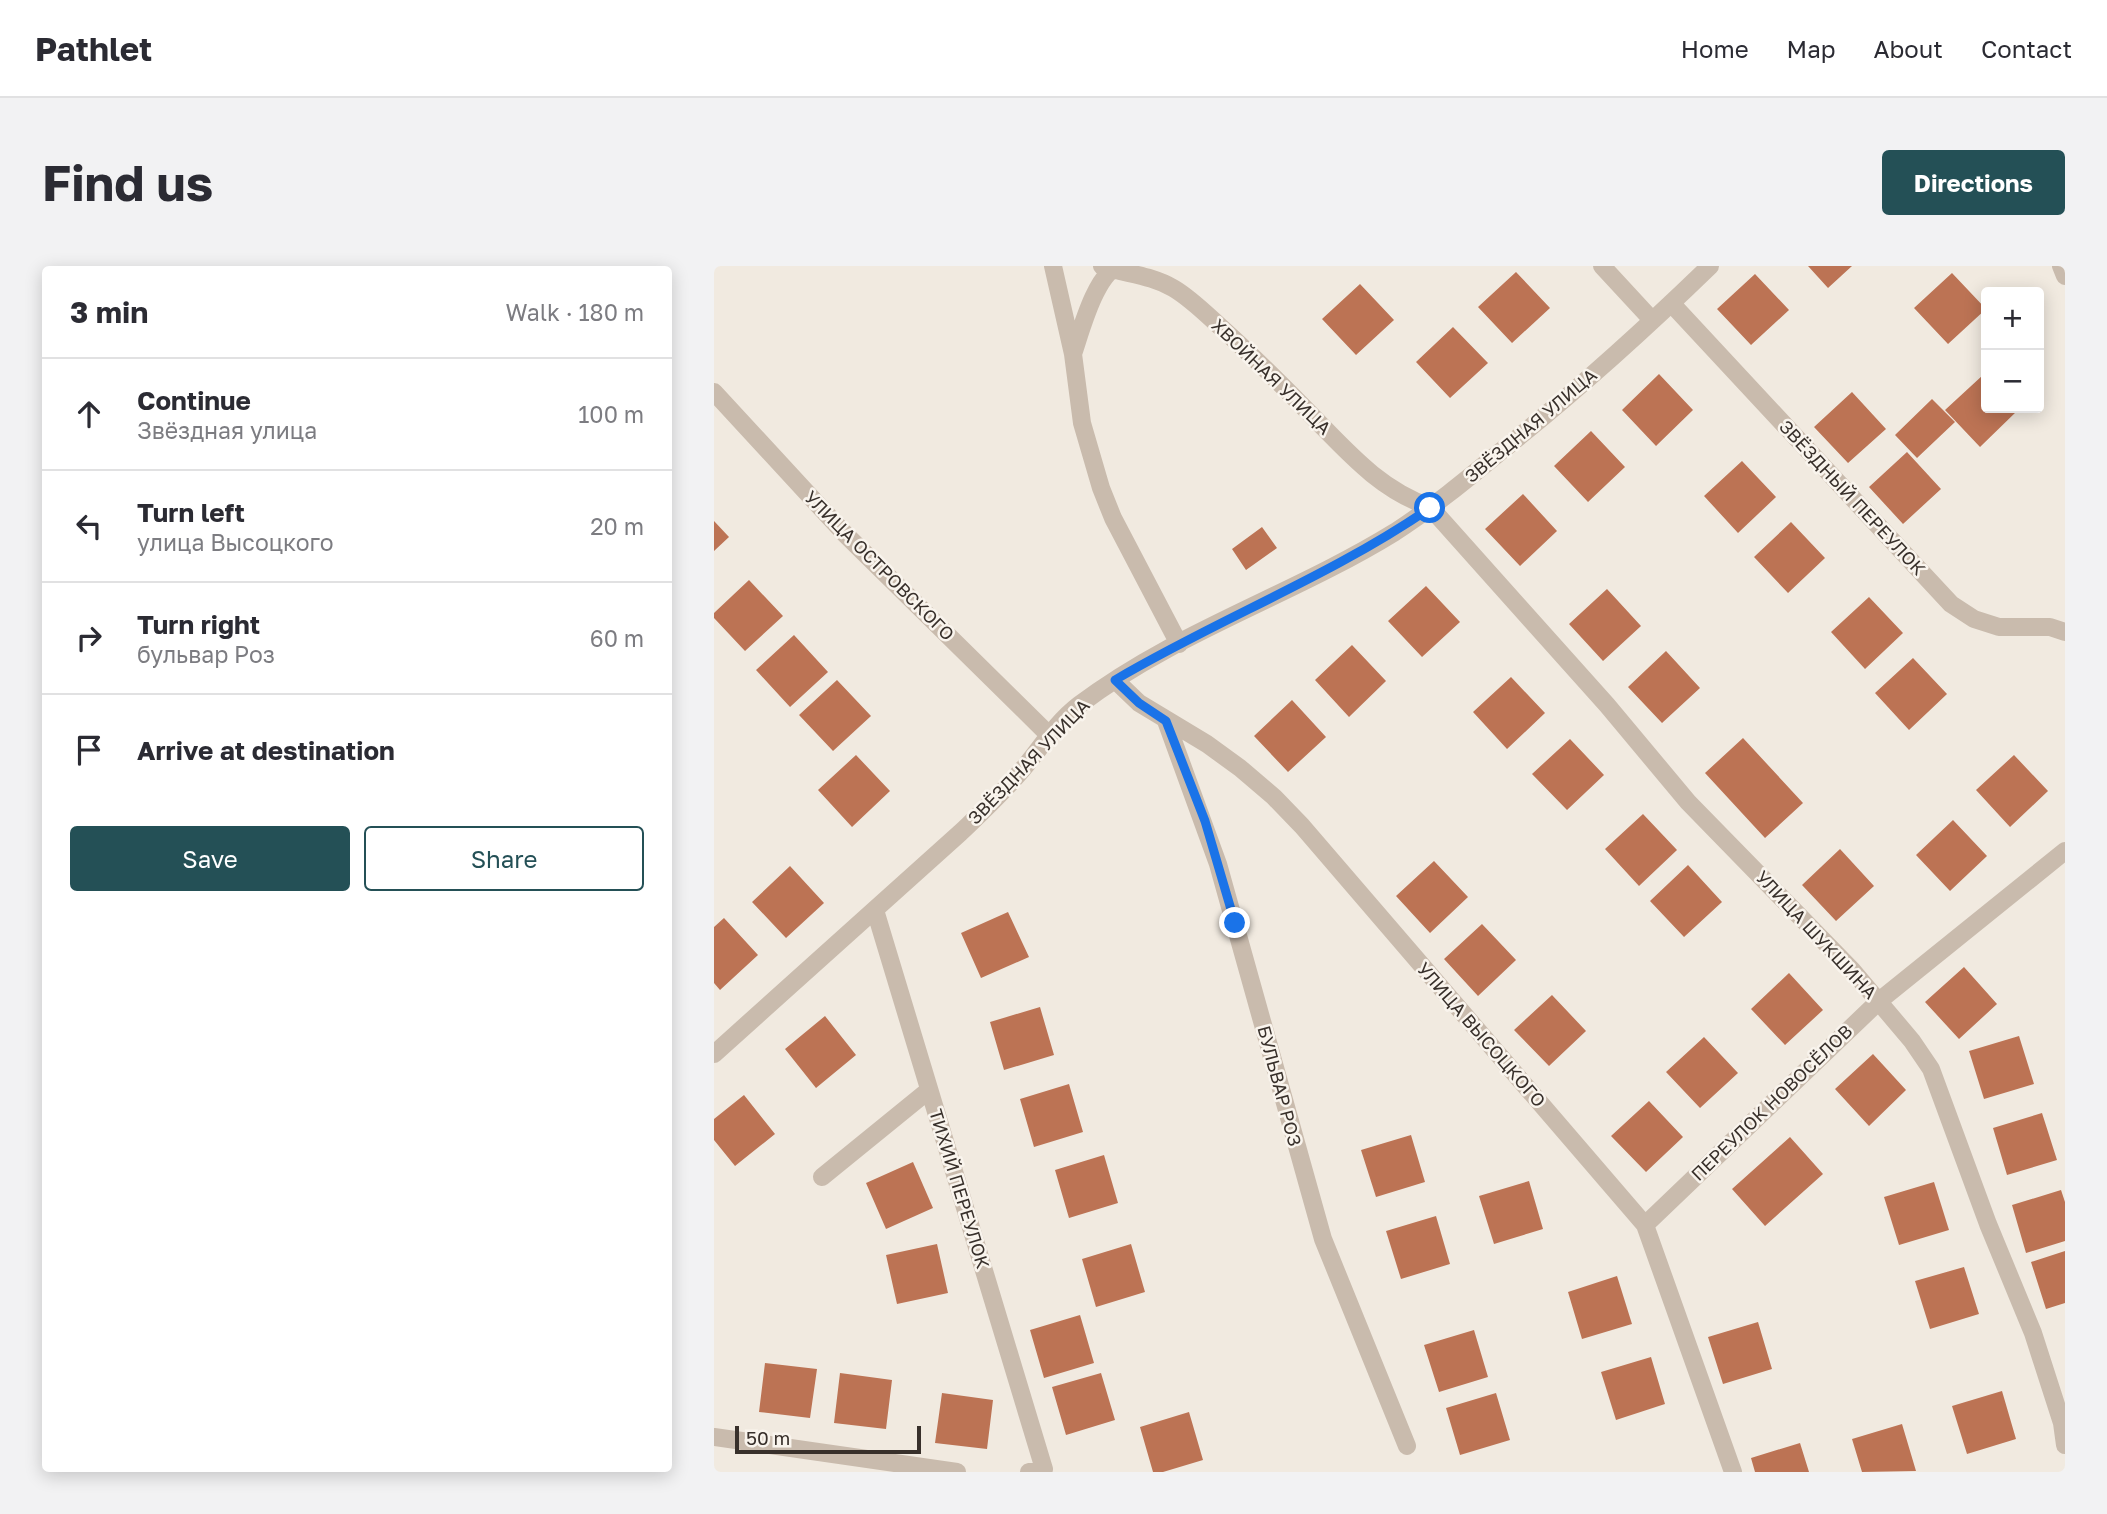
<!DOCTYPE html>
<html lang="en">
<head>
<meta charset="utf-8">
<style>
	body { margin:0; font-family:"Golos Text",sans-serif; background:#f2f2f3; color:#2b2b33 }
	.controls { position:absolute; right:21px; top:21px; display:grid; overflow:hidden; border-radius:7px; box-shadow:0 4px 18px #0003 }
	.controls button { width:63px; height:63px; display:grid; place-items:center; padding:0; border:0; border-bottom:2px solid #e1e1e2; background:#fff; color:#2b2b33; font:35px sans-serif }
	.scale { position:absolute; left:21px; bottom:18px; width:186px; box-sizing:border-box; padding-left:7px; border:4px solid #38302b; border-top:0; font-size:19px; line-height:24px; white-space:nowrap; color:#38302b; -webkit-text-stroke:5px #f9f4ed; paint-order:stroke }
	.stop { position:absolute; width:21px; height:21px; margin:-16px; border:5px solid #1a73e8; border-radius:50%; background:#fff }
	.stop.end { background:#1a73e8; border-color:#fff; box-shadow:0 2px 7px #0008 }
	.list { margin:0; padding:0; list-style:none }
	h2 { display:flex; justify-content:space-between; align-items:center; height:91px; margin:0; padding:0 28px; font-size:30px }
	h2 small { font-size:23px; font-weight:400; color:#7c7c81 }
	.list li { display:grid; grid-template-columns:46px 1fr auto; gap:21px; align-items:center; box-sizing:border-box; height:112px; padding:0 28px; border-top:2px solid #e1e1e2 }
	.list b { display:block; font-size:26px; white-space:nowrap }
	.list p { margin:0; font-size:23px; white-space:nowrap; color:#7c7c81 }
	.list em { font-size:23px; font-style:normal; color:#7c7c81 }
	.actions { display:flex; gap:14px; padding:21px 28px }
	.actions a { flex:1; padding:16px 0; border:2px solid #245056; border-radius:7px; text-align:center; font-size:24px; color:#245056 }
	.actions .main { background:#245056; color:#fff }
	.icon { flex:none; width:38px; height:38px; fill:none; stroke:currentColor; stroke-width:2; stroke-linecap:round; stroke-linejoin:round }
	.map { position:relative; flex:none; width:1351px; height:1206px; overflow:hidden; border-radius:7px }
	header { display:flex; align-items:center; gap:42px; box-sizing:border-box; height:98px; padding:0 35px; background:#fff; border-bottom:2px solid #e1e1e2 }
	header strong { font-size:33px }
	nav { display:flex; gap:38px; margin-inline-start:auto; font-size:24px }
	.intro { display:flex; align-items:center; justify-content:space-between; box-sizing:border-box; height:168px; padding:0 42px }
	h1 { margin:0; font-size:49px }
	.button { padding:18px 32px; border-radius:7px; background:#245056; color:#fff; font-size:24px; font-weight:700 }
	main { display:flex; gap:42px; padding:0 42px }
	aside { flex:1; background:#fff; border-radius:7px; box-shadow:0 4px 18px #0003 }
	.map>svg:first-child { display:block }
	.building { fill:#bc7354 }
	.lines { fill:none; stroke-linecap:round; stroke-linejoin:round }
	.minor { stroke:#c9bbad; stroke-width:18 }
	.route { stroke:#1a73e8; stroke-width:9 }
	.labels { text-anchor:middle; stroke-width:5; stroke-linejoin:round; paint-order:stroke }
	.street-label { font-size:18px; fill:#38302b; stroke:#f9f4ed }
</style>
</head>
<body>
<header>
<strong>Pathlet</strong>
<nav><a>Home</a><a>Map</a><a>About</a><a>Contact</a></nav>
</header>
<div class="intro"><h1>Find us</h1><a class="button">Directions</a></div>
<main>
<aside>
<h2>3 min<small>Walk · 180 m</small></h2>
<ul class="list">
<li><svg class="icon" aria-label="ahead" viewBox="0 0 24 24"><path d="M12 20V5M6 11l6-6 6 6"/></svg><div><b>Continue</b><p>Звёздная улица</p></div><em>100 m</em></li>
<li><svg class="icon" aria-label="left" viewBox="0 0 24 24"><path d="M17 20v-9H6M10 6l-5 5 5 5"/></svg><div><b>Turn left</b><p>улица Высоцкого</p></div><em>20 m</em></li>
<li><svg class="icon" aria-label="right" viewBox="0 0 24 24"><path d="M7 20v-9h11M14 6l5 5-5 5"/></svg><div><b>Turn right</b><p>бульвар Роз</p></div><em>60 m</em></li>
<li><svg class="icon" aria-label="arrive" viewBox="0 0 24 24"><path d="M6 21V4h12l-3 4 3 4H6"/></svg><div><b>Arrive at destination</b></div></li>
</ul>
<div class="actions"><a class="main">Save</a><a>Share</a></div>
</aside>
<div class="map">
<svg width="1351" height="1206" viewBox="0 0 1351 1206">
	<rect width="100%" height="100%" fill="#f1eae0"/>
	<path class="building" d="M1094,0H1138L1114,22Z
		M802,6L836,42L798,77L764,41Z
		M1238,7L1272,43L1234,78L1200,42Z
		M1041,8L1075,44L1037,79L1003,43Z
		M646,18L680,54L642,89L608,53Z
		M739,61L774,97L736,132L702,96Z
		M945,108L979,144L942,180L908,144Z
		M1269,109L1272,112V142H1300L1303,145L1266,181L1231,144Z
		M1138,126L1172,163L1134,197L1100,161Z
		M1218,133L1241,156L1203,192L1181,169Z
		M877,165L911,201L874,236L840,200Z
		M1193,186L1227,223L1189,258L1155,221Z
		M1028,195L1062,231L1024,267L990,230Z
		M809,228L843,265L806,300L771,263Z
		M0,255L15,271L0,285Z
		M1077,256L1111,292L1074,327L1040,291Z
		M548,261L563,282L532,304L518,283Z
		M35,314L69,350L31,385L0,352V347Z
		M712,320L746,356L708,391L674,355Z
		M893,323L927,360L889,395L855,358Z
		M1155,331L1189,367L1151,403L1117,366Z
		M80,369L114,406L76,441L42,404Z
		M638,379L672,415L635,451L601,414Z
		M952,385L986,422L948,457L914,421Z
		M1199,392L1233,428L1195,464L1161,427Z
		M797,411L831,447L793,483L759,446Z
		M123,414L157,450L119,485L85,449Z
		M578,434L612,471L574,506L540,470Z
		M1029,472L1089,537L1051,572L991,507Z
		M856,473L890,509L853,544L818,508Z
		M142,489L176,525L138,561L104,524Z
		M1300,489L1334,525L1296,561L1262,524Z
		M929,548L963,584L925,620L891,583Z
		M1239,554L1273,590L1236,625L1202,589Z
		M1126,583L1160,620L1122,655L1088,619Z
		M720,595L754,631L716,667L682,630Z
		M974,599L1008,636L970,671L936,635Z
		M76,600L110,637L72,672L38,636Z
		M294,646L315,691L267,712L247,667Z
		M10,652L44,689L6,724L0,717V661Z
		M768,658L802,694L764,730L730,693Z
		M1250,701L1283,738L1245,773L1211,736Z
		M1075,707L1109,744L1071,779L1037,743Z
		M838,729L872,765L835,800L800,764Z
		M326,741L340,789L290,804L276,756Z
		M111,750L142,789L102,822L71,783Z
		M1305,770L1320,818L1270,833L1255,785Z
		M990,771L1024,807L986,842L952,806Z
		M1159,788L1192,824L1155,860L1121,823Z
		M355,818L369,866L320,881L306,833Z
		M30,829L61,868L21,900L0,874V853Z
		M935,835L969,871L932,906L897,870Z
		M1328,847L1343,894L1293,909L1279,862Z
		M697,869L711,916L662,931L647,884Z
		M1076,871L1109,908L1051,960L1018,923Z
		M390,889L404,937L355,952L341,904Z
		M199,896L219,942L172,963L152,917Z
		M815,915L829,963L780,978L765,930Z
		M1220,916L1235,964L1185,979L1170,931Z
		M1347,924L1351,936V975L1312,987L1298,939Z
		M722,950L736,998L687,1013L672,965Z
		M223,978L234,1027L183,1038L172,989Z
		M417,978L431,1026L382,1041L368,993Z
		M1351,985V1037L1332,1043L1317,996Z
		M1250,1001L1265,1048L1216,1063L1201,1015Z
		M903,1010L918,1058L868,1073L854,1026Z
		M366,1049L380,1097L330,1112L316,1064Z
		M1044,1056L1058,1103L1009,1118L994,1071Z
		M760,1064L774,1111L725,1126L710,1079Z
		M937,1091L951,1138L902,1154L887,1106Z
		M51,1097L103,1103L96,1152L45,1146Z
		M126,1107L178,1114L172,1163L120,1157Z
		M387,1107L401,1154L352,1169L338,1121Z
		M1288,1125L1302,1173L1253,1188L1238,1140Z
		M228,1127L279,1134L273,1183L221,1177Z
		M782,1127L796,1174L746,1189L732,1142Z
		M475,1146L489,1194L449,1206H439L426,1161Z
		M1188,1158L1202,1205L1148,1206L1138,1173Z
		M1086,1177L1095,1206H1041L1037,1192Z"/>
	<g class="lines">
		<path class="minor" d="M339,0L359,88L368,157L387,222L399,252L465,378
			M388,0C412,8 437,9 459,22C478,33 495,51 512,66C545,96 576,127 607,159C640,193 670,225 716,241L893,439L974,536L1138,704L1198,775L1217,803L1274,958L1319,1067L1348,1157L1351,1179
			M888,0L938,54
			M1347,0L1351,10
			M957,37L1237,338L1260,353L1285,361H1336L1351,366
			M359,88C367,65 381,10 404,0
			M0,126L130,267L335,469
			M401,414L425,437L493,478L526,502L560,531L588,560L931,959L1019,1206
			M452,455L504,598L609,973L693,1180
			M161,644L330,1203L315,1206
			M0,788L246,567C269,545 293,523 313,498C329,478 344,455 365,439C461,366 579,329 681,266C718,242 752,214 786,186C859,128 929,65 996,0
			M108,911L215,824
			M931,959L1165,735L1351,585
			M0,1171L243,1206"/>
	</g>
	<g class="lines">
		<path class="route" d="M521,657L491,555L452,455L425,437L401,414C504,353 617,310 716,242"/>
	</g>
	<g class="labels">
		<g class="street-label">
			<text transform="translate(557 111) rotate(44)" y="6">ХВОЙНАЯ УЛИЦА</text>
			<text transform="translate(817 160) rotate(-40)" y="6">ЗВЁЗДНАЯ УЛИЦА</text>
			<text transform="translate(1138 232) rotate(47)" y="6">ЗВЁЗДНЫЙ ПЕРЕУЛОК</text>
			<text transform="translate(165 300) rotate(45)" y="6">УЛИЦА ОСТРОВСКОГО</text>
			<text transform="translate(315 496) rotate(-46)" y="6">ЗВЁЗДНАЯ УЛИЦА</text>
			<text transform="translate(1102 669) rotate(47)" y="6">УЛИЦА ШУКШИНА</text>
			<text transform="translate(767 769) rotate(49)" y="6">УЛИЦА ВЫСОЦКОГО</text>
			<text transform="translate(565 820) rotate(75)" y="6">БУЛЬВАР РОЗ</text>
			<text transform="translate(1058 837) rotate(-44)" y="6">ПЕРЕУЛОК НОВОСЁЛОВ</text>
			<text transform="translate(245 923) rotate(73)" y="6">ТИХИЙ ПЕРЕУЛОК</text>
		</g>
	</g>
</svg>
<div class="controls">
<button>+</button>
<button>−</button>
</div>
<div class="scale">50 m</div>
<div class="stop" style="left:716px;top:242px"></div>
<div class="stop end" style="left:521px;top:657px"></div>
</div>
</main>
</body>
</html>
